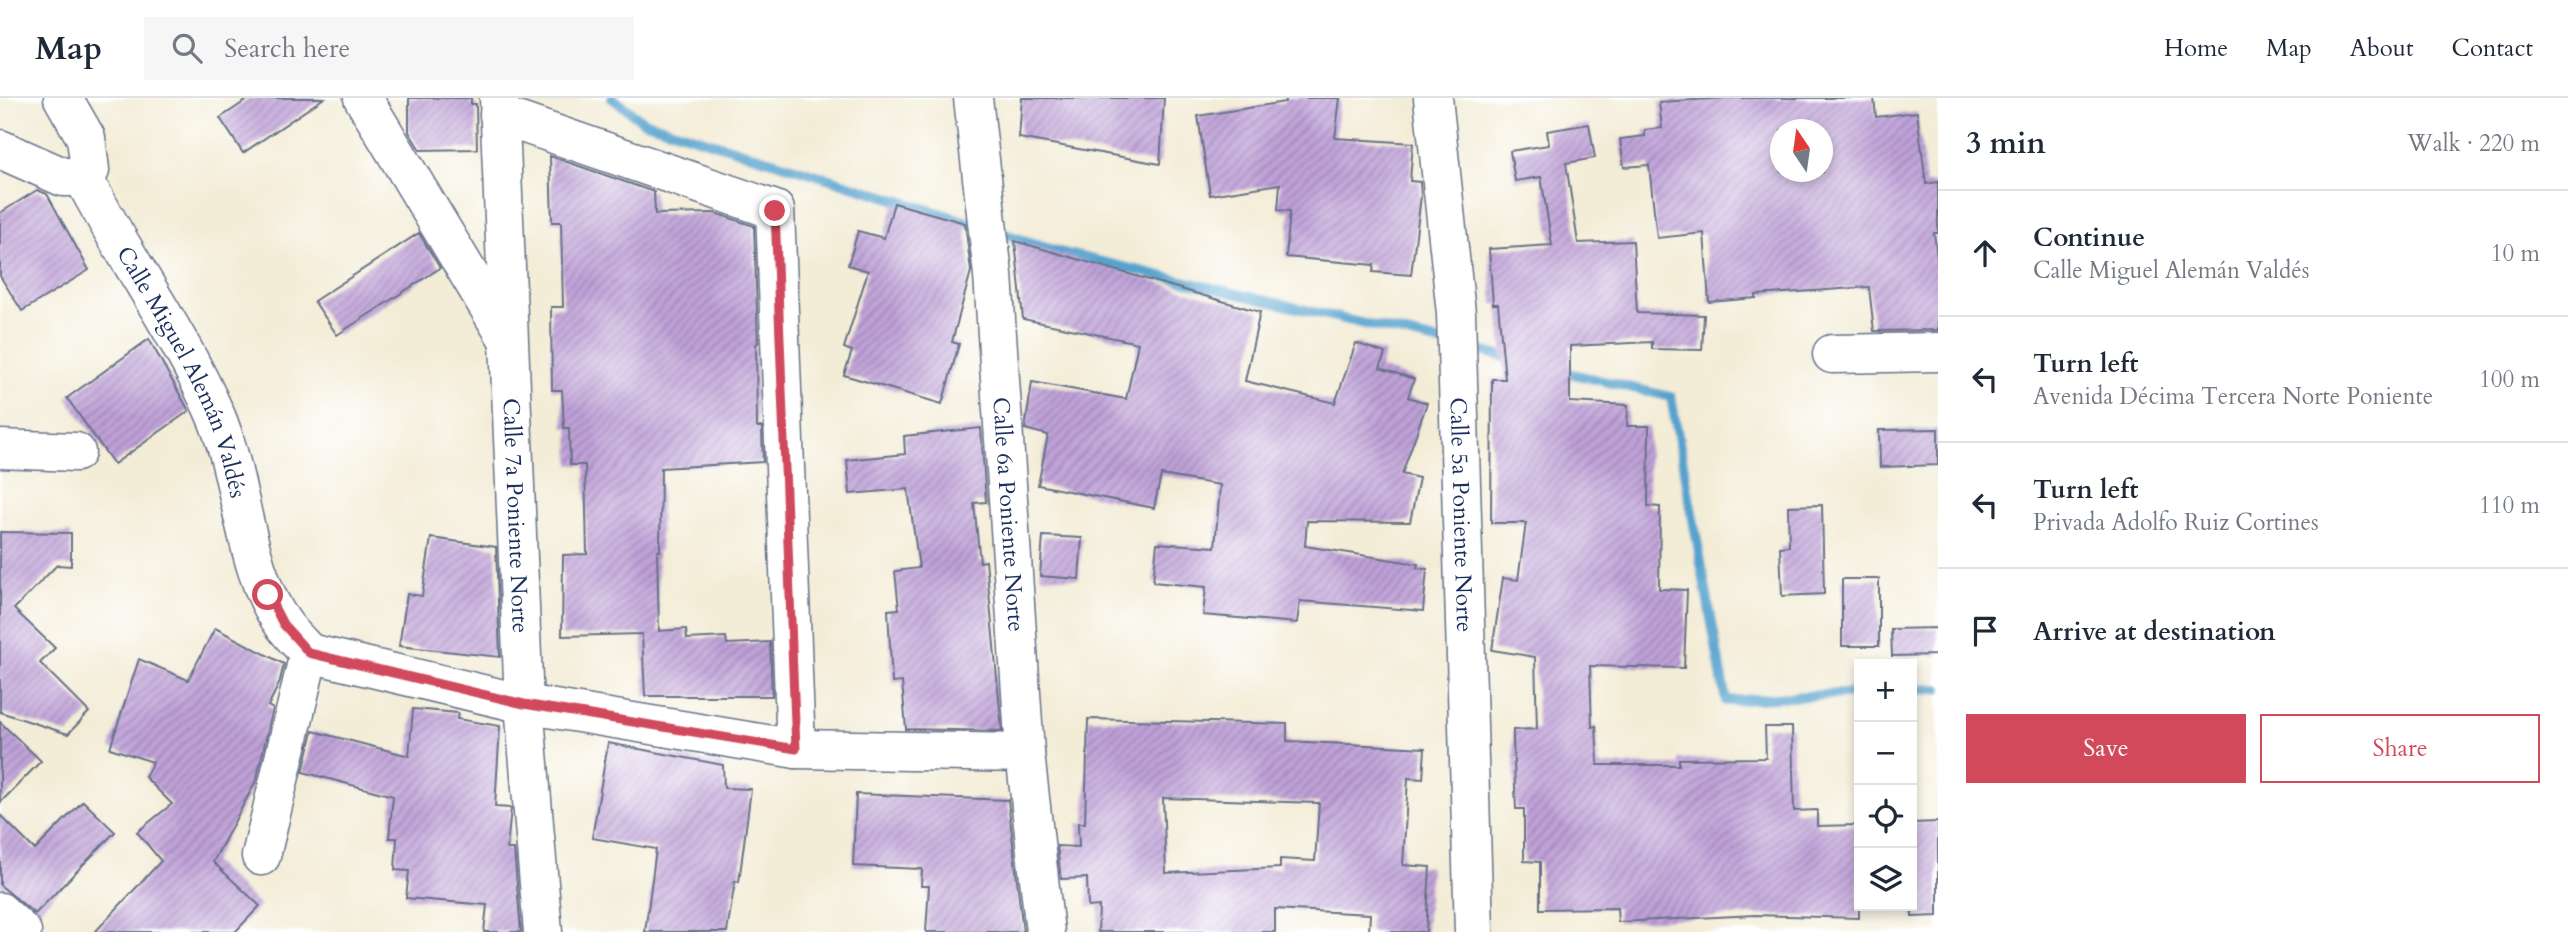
<!DOCTYPE html>
<html lang="en">
<head>
<meta charset="utf-8">
<style>
	body { margin:0; font-family:Cardo,serif; background:#f6f6f7; color:#1f2937 }
	.controls { position:absolute; right:21px; bottom:21px; display:grid; overflow:hidden; border-radius:0px; box-shadow:0 4px 10px #0003 }
	.controls button { width:63px; height:63px; display:grid; place-items:center; padding:0; border:0; border-bottom:2px solid #e0e1e3; background:#fff; color:#1f2937; font:35px sans-serif }
	.compass { position:absolute; left:1770px; top:21px; width:63px; height:63px; border-radius:50%; background:#fff; box-shadow:0 4px 10px #0003; rotate:347deg }
	.stop { position:absolute; width:21px; height:21px; margin:-16px; border:5px solid #d1495b; border-radius:50%; background:#fff }
	.stop.end { background:#d1495b; border-color:#fff; box-shadow:0 2px 7px #0008 }
	.list { margin:0; padding:0; list-style:none }
	h2 { display:flex; justify-content:space-between; align-items:center; height:91px; margin:0; padding:0 28px; font-size:30px }
	h2 small { font-size:23px; font-weight:400; color:#747a83 }
	.list li { display:grid; grid-template-columns:46px 1fr auto; gap:21px; align-items:center; box-sizing:border-box; height:126px; padding:0 28px; border-top:2px solid #e0e1e3 }
	.list b { display:block; font-size:26px; white-space:nowrap }
	.list p { margin:0; font-size:23px; white-space:nowrap; color:#747a83 }
	.list em { font-size:23px; font-style:normal; color:#747a83 }
	.actions { display:flex; gap:14px; padding:21px 28px }
	.actions a { flex:1; padding:16px 0; border:2px solid #d1495b; border-radius:0px; text-align:center; font-size:24px; color:#d1495b }
	.actions .main { background:#d1495b; color:#fff }
	.icon { flex:none; width:38px; height:38px; fill:none; stroke:currentColor; stroke-width:2; stroke-linecap:round; stroke-linejoin:round }
	.map { position:relative; flex:none; width:1938px; height:834px; overflow:hidden }
	header { display:flex; align-items:center; gap:42px; box-sizing:border-box; height:98px; padding:0 35px; background:#fff; border-bottom:2px solid #e0e1e3 }
	header strong { font-size:33px }
	nav { display:flex; gap:38px; margin-inline-start:auto; font-size:24px }
	.search { width:490px; height:63px; background:#f6f6f7; display:flex; align-items:center; gap:18px; box-sizing:border-box; padding:0 24px; border-radius:0px; color:#747a83; font-size:26px }
	main { display:flex }
	aside { flex:1; background:#fff }
	.map>svg:first-child { display:block }
	.lines { fill:none; stroke-linecap:round; stroke-linejoin:round }
	.stream { stroke:#54a2cd; stroke-width:10 }
	.building { fill:url(#building-hatch); fill-rule:evenodd }
	.minor-casing { stroke:#677188; stroke-width:41 }
	.minor { stroke:#fff; stroke-width:38 }
	.route { stroke:#d1495b; stroke-width:9 }
	.labels { text-anchor:middle; stroke-width:5; stroke-linejoin:round; paint-order:stroke }
	.street-label { font-size:23px; fill:#1b2f5e; stroke:#fff }
</style>
</head>
<body>
<header>
<strong>Map</strong>
<div class="search"><svg class="icon" aria-label="search" viewBox="0 0 24 24"><circle cx="10" cy="10" r="6"/><path d="M15 15l6 6"/></svg>Search here</div>
<nav><a>Home</a><a>Map</a><a>About</a><a>Contact</a></nav>
</header>
<main>
<div class="map">
<svg width="1938" height="834" viewBox="0 0 1938 834">
	<defs>
		<pattern id="building-hatch" width="6" height="6" patternUnits="userSpaceOnUse" patternTransform="scale(1.75)"><rect width="6" height="6" fill="#bfa1d8"/><path d="M-1 1l2-2M0 6l6-6M5 7l2-2" fill="none" stroke="#9a84b2"/></pattern>
	</defs>
	<rect width="100%" height="100%" fill="#fff"/>
	<filter id="ink" filterUnits="userSpaceOnUse"><feTurbulence type="fractalNoise" baseFrequency=".0143" numOctaves="2"/><feDisplacementMap in="SourceGraphic" scale="14" xChannelSelector="R" yChannelSelector="G"/><feConvolveMatrix kernelMatrix="1 2 1 2 8 2 1 2 1" color-interpolation-filters="sRGB"/></filter>
	<filter id="wash" filterUnits="userSpaceOnUse"><feTurbulence type="fractalNoise" baseFrequency=".00686" numOctaves="4" result="noise"/><feDisplacementMap in="SourceGraphic" scale="28" xChannelSelector="R" yChannelSelector="G"/><feGaussianBlur stdDeviation="1.57" result="paint"/><feColorMatrix in="noise" values="0 0 0 0 0 0 0 0 0 0 0 0 0 0 0 0 0 1.4 0 .05"/><feComposite in="paint" operator="in"/></filter>
	<g filter="url(#wash)">
		<rect width="100%" height="100%" fill="#f3ecd6"/>
		<g class="lines">
			<path class="stream" d="M612,0L643,23L981,128
				M996,133L1056,153L1449,246
				M1465,249L1517,262
				M1556,272L1671,299L1726,603L1859,595
				M1912,592L1938,591"/>
		</g>
		<g id="blocks">
			<path class="building" d="M250,0H324L243,55L220,20Z
				M409,0H471V6H476L477,51L420,52L409,34Z
				M1022,0H1164L1160,66L1019,40Z
				M1285,0H1340L1335,40L1413,45L1410,83L1420,84L1421,98L1411,177L1373,174L1374,167L1286,159L1290,113L1278,112L1280,86L1210,97L1198,18L1285,4Z
				M1728,0H1874L1876,19L1917,14L1926,86L1938,84V135H1934L1938,167V232L1874,233L1869,189L1756,197V200L1709,204L1704,135L1657,140L1649,67L1624,69L1620,41L1645,38V32L1662,30L1659,4ZM1781,32H1823V74H1781Z
				M1589,26L1595,60L1566,65L1578,145L1633,143L1637,215L1704,217L1702,252L1652,251V244L1570,248V304L1628,307L1627,328H1649L1648,408L1660,409L1659,491L1687,492L1684,570L1590,568L1592,629L1596,628L1598,667H1679V661L1766,660L1765,629H1792L1794,713L1817,712V728L1858,727L1859,820L1755,817L1618,824L1617,810L1540,811V764L1524,763V711H1516L1513,642V632L1537,631L1535,559L1492,552L1503,480L1518,482L1526,425H1491L1492,281H1505L1498,206H1493L1489,151L1552,147L1541,79L1515,83L1510,53L1549,47L1547,33Z
				M550,58L654,94L655,116L715,115L754,128L758,245L756,246L757,329H762L763,364L661,370L660,453H657L659,533L686,531L687,541L726,539L727,546L770,544L772,598H645L642,536L562,538L563,457L587,456L585,367H570L569,330H564L562,292H552L551,209H563L561,124H552Z
				M37,92L47,96L89,172L22,213L0,178V115Z
				M894,105L965,125L971,173L952,244L959,246L942,306L844,277L852,253L844,250L868,173L848,167L858,133L884,140Z
				M419,135L440,170L337,237L314,203Z
				M1015,143L1260,214L1245,283L1335,305L1356,245L1385,255L1380,270L1414,281L1408,299L1427,305L1402,376L1419,380L1410,424L1307,423L1305,448L1418,466L1417,470L1427,471L1423,513L1300,503L1297,525L1203,517L1206,489L1153,484L1157,445L1215,449L1220,387L1161,377L1154,410L1038,387L1048,337L1025,331L1032,284L1126,301L1138,245L1023,221Z
				M149,241L189,313L114,366L67,300Z
				M981,330L986,404L974,405L980,464L986,463L1002,633L906,631L902,584L892,585L888,512L899,511L895,473L919,470L908,391L850,396L847,362L905,356L904,338Z
				M1938,331V367L1880,369L1879,332Z
				M1822,407L1824,496L1782,498L1780,449L1789,448L1788,408Z
				M0,434L71,435V468L57,467L14,511L55,550L40,565L89,614L68,636L0,614Z
				M1043,438L1082,440L1079,481L1040,478Z
				M431,440L496,449L500,559L399,548L407,496L422,498Z
				M1842,481H1879V548H1842Z
				M215,530L284,566L279,586L268,608L273,611L256,683L213,764L260,808L235,834H95L161,763L137,734L172,706L145,679L153,664L110,650L139,561L188,582Z
				M1938,530V557L1892,558L1891,531Z
				M413,611L458,615L457,621L500,628L495,709L511,710L507,751H514L521,834H484L487,807L406,800L409,773L395,772L397,740H389L393,698L303,674L313,633L409,658Z
				M1088,621L1287,626V643L1425,650L1423,681L1408,680L1403,767L1430,769L1426,834H1369L1370,816L1275,811V834H1098L1099,808L1088,809L1087,780L1061,781L1057,748L1079,749L1078,725H1085ZM1163,700L1319,705L1315,763L1280,761V770L1166,775Z
				M0,624L41,663L0,705Z
				M608,645L723,667L724,690L751,691L739,784L735,783L727,834H645L656,751L592,740Z
				M856,696L1008,702L1023,834H926L929,788H921L922,771L853,768Z
				M83,703L115,734L35,816L0,787V717L35,752Z
				M1938,724V818L1912,819V725Z"/>
		</g>
	</g>
	<g filter="url(#ink)">
		<use href="#blocks" fill-opacity="0" stroke="#677188" stroke-width="2"/>
		<g class="lines">
			<g class="minor-casing">
				<g id="minor">
					<path d="M63,0L86,40L90,72L83,79"/>
					<path d="M363,0L506,238"/>
					<path id="s1" d="M499,0L524,606L543,834"/>
					<path id="s2" d="M973,0L993,177L1025,655L1045,834"/>
					<path id="s3" d="M1433,0L1456,215L1474,834"/>
					<path d="M499,17L775,112L796,651"/>
					<path d="M0,51L63,79H83"/>
					<path id="s4" d="M83,79C124,159 179,233 215,316C243,380 243,473 284,527C291,537 301,546 309,555"/>
					<path d="M1832,256L1938,254"/>
					<path d="M0,351L76,354"/>
					<path d="M309,555L524,606L796,651L1025,655"/>
					<path d="M261,758L309,555"/>
					<path d="M0,814L22,834"/>
				</g>
			</g>
			<use href="#minor" class="minor"/>
		</g>
	</g>
	<g class="lines" filter="url(#ink)">
		<path class="route" d="M268,497L283,526L309,555L524,606L796,651L775,113"/>
	</g>
	<g class="labels">
		<g class="street-label">
			<text dy="8" stroke="none"><textPath href="#s4" startOffset="220">Calle Miguel Alemán Valdés</textPath></text>
			<text dy="8" stroke="none"><textPath href="#s3" startOffset="418">Calle 5a Poniente Norte</textPath></text>
			<text dy="8" stroke="none"><textPath href="#s1" startOffset="418">Calle 7a Poniente Norte</textPath></text>
			<text dy="8" stroke="none"><textPath href="#s2" startOffset="418">Calle 6a Poniente Norte</textPath></text>
		</g>
	</g>
</svg>
<div class="controls">
<button>+</button>
<button>−</button>
<button><svg class="icon" aria-label="locate" viewBox="0 0 24 24"><circle cx="12" cy="12" r="6"/><path d="M12 2v4M12 18v4M2 12h4M18 12h4"/></svg></button>
<button><svg class="icon" aria-label="layers" viewBox="0 0 24 24"><path d="M12 4l9 5-9 5-9-5zM3 14l9 5 9-5"/></svg></button>
</div>
<svg class="compass" viewBox="-18 -18 36 36"><path d="M0-13l5 13h-10z" fill="#e53935"/><path d="M0 13l5-13h-10z" fill="#747a83"/></svg>
<div class="stop" style="left:268px;top:497px"></div>
<div class="stop end" style="left:775px;top:113px"></div>
</div>
<aside>
<h2>3 min<small>Walk · 220 m</small></h2>
<ul class="list">
<li><svg class="icon" aria-label="ahead" viewBox="0 0 24 24"><path d="M12 20V5M6 11l6-6 6 6"/></svg><div><b>Continue</b><p>Calle Miguel Alemán Valdés</p></div><em>10 m</em></li>
<li><svg class="icon" aria-label="left" viewBox="0 0 24 24"><path d="M17 20v-9H6M10 6l-5 5 5 5"/></svg><div><b>Turn left</b><p>Avenida Décima Tercera Norte Poniente</p></div><em>100 m</em></li>
<li><svg class="icon" aria-label="left" viewBox="0 0 24 24"><path d="M17 20v-9H6M10 6l-5 5 5 5"/></svg><div><b>Turn left</b><p>Privada Adolfo Ruiz Cortines</p></div><em>110 m</em></li>
<li><svg class="icon" aria-label="arrive" viewBox="0 0 24 24"><path d="M6 21V4h12l-3 4 3 4H6"/></svg><div><b>Arrive at destination</b></div></li>
</ul>
<div class="actions"><a class="main">Save</a><a>Share</a></div>
</aside>
</main>
</body>
</html>
